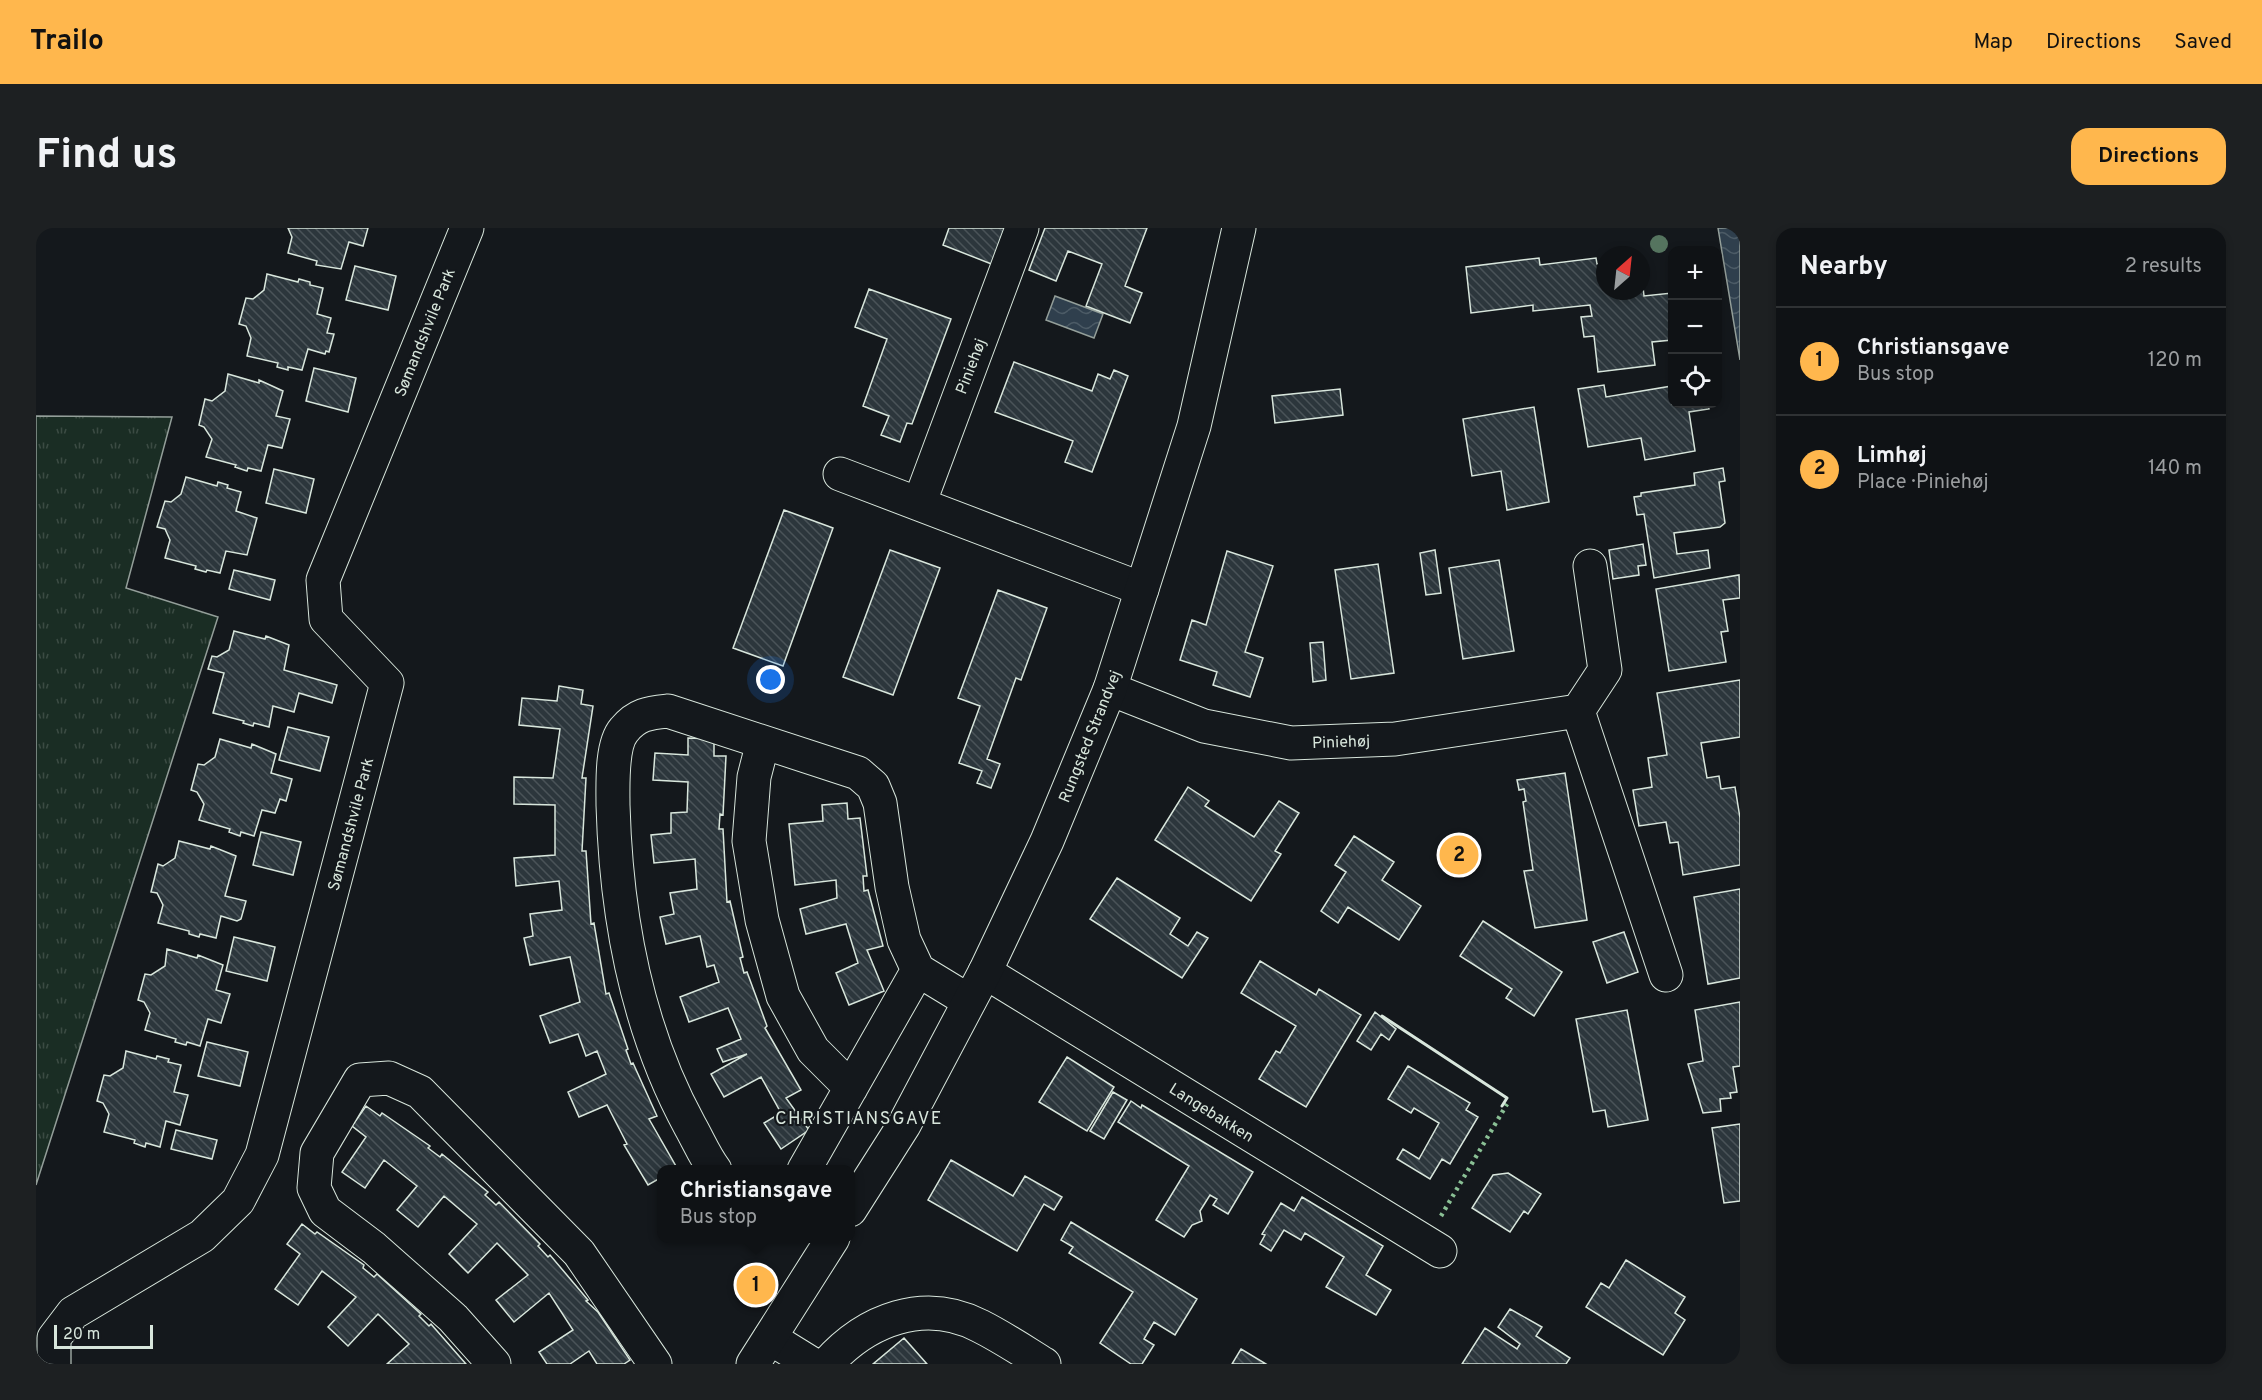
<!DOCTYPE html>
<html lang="en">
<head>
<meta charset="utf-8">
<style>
	body { margin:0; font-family:Overpass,sans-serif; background:#1d2022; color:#f1f3f6 }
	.controls { position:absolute; right:18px; top:18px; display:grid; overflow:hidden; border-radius:12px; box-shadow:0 3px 9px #0003 }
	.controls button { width:54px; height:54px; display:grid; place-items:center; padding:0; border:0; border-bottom:2px solid #2f3234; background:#0f1215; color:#f1f3f6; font:30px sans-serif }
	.compass { position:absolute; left:1560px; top:18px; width:54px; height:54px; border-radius:50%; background:#0f1215; box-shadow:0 3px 9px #0003; rotate:27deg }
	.scale { position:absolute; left:18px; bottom:15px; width:99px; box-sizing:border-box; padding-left:6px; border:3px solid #d8e6dc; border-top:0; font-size:16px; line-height:21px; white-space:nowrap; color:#d8e6dc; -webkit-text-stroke:4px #14181c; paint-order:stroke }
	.you { position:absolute; left:735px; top:452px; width:21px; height:21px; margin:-15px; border:4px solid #fff; border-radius:50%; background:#1a73e8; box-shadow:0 0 0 9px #1a73e833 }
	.badge { display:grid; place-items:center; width:39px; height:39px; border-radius:50%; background:#ffb74d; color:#111; font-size:20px; font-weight:700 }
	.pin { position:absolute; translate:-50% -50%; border:3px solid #fff; box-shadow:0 2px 6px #0006 }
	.popup { position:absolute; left:621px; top:937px; width:198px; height:78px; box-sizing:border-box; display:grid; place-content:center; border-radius:12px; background:#0f1215; filter:drop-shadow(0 2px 4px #0005); font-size:20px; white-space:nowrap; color:#9b9ea0 }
	.popup b { font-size:22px; color:#f1f3f6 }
	.popup::after { content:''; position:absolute; left:50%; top:100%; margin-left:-12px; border:12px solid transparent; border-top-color:#0f1215 }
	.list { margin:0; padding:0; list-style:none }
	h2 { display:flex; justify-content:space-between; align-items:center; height:78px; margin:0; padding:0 24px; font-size:26px }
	h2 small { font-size:20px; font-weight:400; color:#9b9ea0 }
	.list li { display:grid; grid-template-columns:39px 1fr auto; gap:18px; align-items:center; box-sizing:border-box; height:108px; padding:0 24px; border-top:2px solid #2f3234 }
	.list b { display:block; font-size:22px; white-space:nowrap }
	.list p { margin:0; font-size:20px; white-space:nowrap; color:#9b9ea0 }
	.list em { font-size:20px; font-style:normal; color:#9b9ea0 }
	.icon { flex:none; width:33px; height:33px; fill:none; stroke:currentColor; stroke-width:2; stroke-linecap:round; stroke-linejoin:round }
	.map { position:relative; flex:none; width:1704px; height:1136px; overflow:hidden; border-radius:18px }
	header { display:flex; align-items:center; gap:36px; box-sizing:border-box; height:84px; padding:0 30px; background:#ffb74d; color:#111 }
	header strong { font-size:28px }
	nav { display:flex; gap:33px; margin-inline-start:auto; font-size:21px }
	.intro { display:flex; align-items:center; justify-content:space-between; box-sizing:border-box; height:144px; padding:0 36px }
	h1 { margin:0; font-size:42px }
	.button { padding:15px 27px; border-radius:18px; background:#ffb74d; color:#111; font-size:21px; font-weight:700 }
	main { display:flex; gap:36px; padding:0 36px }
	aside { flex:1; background:#0f1215; border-radius:18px; box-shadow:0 3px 9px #0003 }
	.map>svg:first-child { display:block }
	.grass { fill:url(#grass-tufts); stroke:#939e99; stroke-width:1.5 }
	.water { fill:url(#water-waves); stroke:#939e99; stroke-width:1.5 }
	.building { fill:url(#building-back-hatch); stroke:#d8e6dc; stroke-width:1.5 }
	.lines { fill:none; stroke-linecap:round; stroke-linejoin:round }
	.minor-casing { stroke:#d8e6dc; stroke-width:35 }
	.major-casing { stroke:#d8e6dc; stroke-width:35 }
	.minor { stroke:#14181c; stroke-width:33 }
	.major { stroke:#14181c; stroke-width:33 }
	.hedge { stroke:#8ac095; stroke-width:4.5; stroke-dasharray:3 4.5; stroke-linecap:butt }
	.wall { stroke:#d8e6dc; stroke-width:3 }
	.tree { fill:#55745f }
	.labels { text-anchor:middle; stroke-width:4.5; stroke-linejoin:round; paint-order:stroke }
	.street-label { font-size:16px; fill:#d8e6dc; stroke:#14181c }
	.neighbourhood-label { font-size:18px; letter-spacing:1.5px; fill:#d8e6dc; stroke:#14181c }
</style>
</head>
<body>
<header>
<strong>Trailo</strong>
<nav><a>Map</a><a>Directions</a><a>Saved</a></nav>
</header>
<div class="intro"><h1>Find us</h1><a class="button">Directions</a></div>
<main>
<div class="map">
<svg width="1704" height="1136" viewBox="0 0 1704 1136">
	<defs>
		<pattern id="grass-tufts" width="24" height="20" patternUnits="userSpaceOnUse" patternTransform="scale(1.5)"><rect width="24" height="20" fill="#1a2d24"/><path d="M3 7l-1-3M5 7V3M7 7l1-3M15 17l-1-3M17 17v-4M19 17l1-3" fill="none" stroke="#3b4b43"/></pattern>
		<pattern id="water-waves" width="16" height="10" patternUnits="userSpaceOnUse" patternTransform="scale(1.5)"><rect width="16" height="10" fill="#2f3f4d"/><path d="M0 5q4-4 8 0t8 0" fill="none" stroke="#4c5b66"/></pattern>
		<pattern id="building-back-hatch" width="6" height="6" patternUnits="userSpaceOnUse" patternTransform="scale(1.5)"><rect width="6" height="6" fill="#2c363c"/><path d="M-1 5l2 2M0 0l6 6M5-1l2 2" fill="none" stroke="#4a5358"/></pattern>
	</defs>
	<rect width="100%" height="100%" fill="#14181c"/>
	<path class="grass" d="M0,188L136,189L90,360L182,389L0,957Z"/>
	<path class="water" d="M1682,0H1704V132Z
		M1019,68L1067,86L1058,110L1010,92Z"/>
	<path class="building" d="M252,0H332L327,18L313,14L305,41L280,37L281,33L252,25L256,9Z
		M913,0H972L958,37L907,17Z
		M1009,0H1111L1089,58L1106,65L1094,95L1050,78L1066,36L1032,23L1020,53L993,42Z
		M1503,30L1504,37L1560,30L1561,36L1569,35V63H1605V41L1608,68L1636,65V112L1616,114L1619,137L1562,144L1558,108L1548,109L1545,89L1556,88L1554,77L1497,83V77L1435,85L1430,39Z
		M319,38L360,48L352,82L310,72Z
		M231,46L262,54L263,51L274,54V57L287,60L281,86L295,90L291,105L298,106L293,124L290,123L289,126L272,121L266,142L252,139V142L241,139L242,135L211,128L215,110L210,98L203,96L210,70L217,71L228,62Z
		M833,61L915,91L876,196L871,195L864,214L845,207L853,188L827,178L851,111L819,99Z
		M978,134L1056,163L1062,146L1074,151L1078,142L1092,148L1056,244L1029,234L1037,213L959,184Z
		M278,140L320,150L312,184L270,173Z
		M192,146L223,155V152L247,163L240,188L254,191L246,220L232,217L225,243L212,240L211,243L199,239L200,237L170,229L176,211L168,199L163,197L169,171L176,173L189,163Z
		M1568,157L1570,169L1636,158V176H1672L1673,181L1653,184L1659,223L1609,232L1605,210L1552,219L1542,161Z
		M1304,161L1307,187L1239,195L1236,168Z
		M1498,179L1513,274L1471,282L1465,243L1436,248L1427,191Z
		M1687,240L1689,253L1683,254L1689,295L1684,299L1638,305L1641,326L1672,322L1674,340L1618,350L1608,286L1601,287L1598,269L1605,268V265L1659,257L1658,245Z
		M238,241L278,251L270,285L230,275Z
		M150,249L181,258L182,254L192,257L191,260L205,264L200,283L221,290L211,327L190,323L184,345L171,342L170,344L159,341L160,338L129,330L134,312L129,301L121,299L129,273L135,274L145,266Z
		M748,282L797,300L747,438L697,420Z
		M1607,316L1610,337L1602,338L1603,347L1577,351L1573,322Z
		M854,322L904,340L857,467L807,449Z
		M1399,322L1405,365L1390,367L1384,325Z
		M1191,323L1237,338L1209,424L1227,430L1214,469L1177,457L1181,444L1144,432L1156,392L1170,397Z
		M1463,332L1478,423L1427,431L1413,340Z
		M1342,336L1358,445L1315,451L1299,342Z
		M198,342L239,352L234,372L193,361Z
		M1703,347L1704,370L1687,372L1692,403L1685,404L1690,434L1633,443L1620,361Z
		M962,362L1011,380L985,452L980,450L951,531L964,536L955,560L941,555L946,543L923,535L944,478L922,470Z
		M198,403L229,411L230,408L253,417L248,442L301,457L296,475L263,465L258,484L237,478L233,499L218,495L217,498L207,495L208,493L177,485L188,445L172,441L176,428L181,429L193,422Z
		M1287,414L1290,452L1277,454L1274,415Z
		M1704,452V509L1665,515L1671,550L1683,548L1685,561L1699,559L1704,590V637L1647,647L1642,614L1634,615L1630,594L1603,598L1597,562L1616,559L1612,530L1631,527L1621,465Z
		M523,458L547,462L545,476L557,478L546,550H550L546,623H550L555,696L558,695L570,766L573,765L592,821L590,822L595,836L597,835L621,888L613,891L641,940L626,942V949L612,957L588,917L591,916L571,877L543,889L532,864L570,846L561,823L550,828L542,806L514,815L504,788L544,774L534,729L494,737L488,710L497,708L494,686L526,682L523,653L480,658L478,630L519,627V577L478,576V549L517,550L524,501L483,497L486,470L521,473Z
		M252,499L293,509L284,543L243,532Z
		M652,510L678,511V528H690L687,587L684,586L683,601H687L691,674L694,673L707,729L704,730L708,745L711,744L731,798L729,800L765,862L750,870L773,902L745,921L728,895L745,885L725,849L688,869L675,846L711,826L687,834L681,821L705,811L692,780L653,794L644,769L683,754L678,737L671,739L664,708L630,716L624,689L638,686L634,665L661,661L659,631L618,635L615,607L635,605V585L651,584L652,554L617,552L619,525L652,527Z
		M184,511L215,520L216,516L240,526L235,545L256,551L250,573L244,571L239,585L226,582L218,608L205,604L204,608L193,604L194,601L163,592L168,576L161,564L155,562L162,536L168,537L179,529Z
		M1529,545L1551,692L1499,700L1488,643L1497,642L1487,574L1490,573L1488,561L1483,562L1481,552Z
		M1152,559L1173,573L1169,578L1218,609L1243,573L1263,585L1239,623L1245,626L1215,673L1119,612Z
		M811,575L812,591L824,590L831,648H827L828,663L832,662L847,718L831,722L848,763L813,777L800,745L822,735L810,696L770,706L764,681L801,670L800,652L759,657L753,596L787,593L786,577Z
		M225,604L265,614L257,647L217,637Z
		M1318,608L1358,634L1346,652L1385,678L1363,712L1312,679L1302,695L1285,683L1310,644L1299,637Z
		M143,613L174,621L175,618L200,628L189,668L210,673L205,691L201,693L185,688L180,710L164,706L163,709L153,706V703L122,695L127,677L121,665L115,664L122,636L127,638L139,630Z
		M1081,650L1144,690L1134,706L1152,718L1161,704L1172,710L1146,750L1054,691Z
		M1704,661V750L1672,756L1658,669Z
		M1447,693L1526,744L1498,788L1470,770L1476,761L1424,728Z
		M1588,704L1602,744L1571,755L1557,714Z
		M198,709L239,719L231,753L190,743Z
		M131,721L161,730L162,727L187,737L180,762L194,766L185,795L172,791L164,818L151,814L150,817L139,814L140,811L109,802L114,785L108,774L102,772L109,746L115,747L129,738Z
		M1224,733L1280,767L1283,761L1325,787L1270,879L1223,851L1240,823L1244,825L1260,798L1205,765Z
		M1704,774V838L1697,839L1701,864L1694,865L1695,870L1684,871L1685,883L1667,885L1652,836L1667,833L1659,782Z
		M1591,782L1612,892L1572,899L1569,882L1557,884L1540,791Z
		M1339,784L1360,801L1353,812L1345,806L1335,822L1321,813Z
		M171,814L212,824L204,858L162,848Z
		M90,823L120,831L121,828L133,831L132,834L145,837L138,864L152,867L144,897L130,893L124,919L110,915L109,919L98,915L99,912L68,904L73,886L67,875L61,873L68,847L74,848L87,840Z
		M1031,829L1078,859L1051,903L1003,874Z
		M1372,838L1434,875L1430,882L1442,889L1414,936L1406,931L1394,951L1361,931L1367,921L1383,931L1403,895L1378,880L1375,885L1352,871Z
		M1077,864L1091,872L1068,911L1054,903Z
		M1095,873L1105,880L1106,877L1217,944L1192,986L1177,977L1181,971L1174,967L1164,983L1166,993L1156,997L1148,1009L1120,992L1153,938L1082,894Z
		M330,878L344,888L346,885L394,918L392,920L404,929L406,926L452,964L449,967L460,977L463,974L504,1016L502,1018L512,1029L514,1027L552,1072L550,1073L562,1084L594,1132L588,1136H561L553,1123L534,1136H511L503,1124L537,1102L513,1065L478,1094L460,1072L492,1047L461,1015L432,1045L413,1026L441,996L408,968L382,999L361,982L381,958L348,932L329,960L306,944L330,909L316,898Z
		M1704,896V973L1688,975L1676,900Z
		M140,902L181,912L176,931L135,921Z
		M915,932L977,968L989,948L1026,969L1018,982L1008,976L981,1023L892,972Z
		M1472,945L1505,966L1492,986L1488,983L1474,1004L1436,980L1457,947Z
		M1266,969L1347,1018L1330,1047L1355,1062L1340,1087L1290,1059L1308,1029L1269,1005L1265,1012L1248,1002L1235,1023L1224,1016L1229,1007L1226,1006L1245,975L1258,983Z
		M1035,994L1161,1071L1139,1107L1118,1094L1108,1111L1118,1117L1106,1136H1095L1064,1115L1097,1064L1033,1025L1037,1019L1025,1012Z
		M266,996L279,1006L281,1004L328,1037L327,1040L338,1049L341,1046L385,1086L383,1088L393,1098L395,1096L430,1136H351L373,1116L342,1086L312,1118L292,1099L320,1069L286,1043L262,1077L239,1061L264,1026L251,1016Z
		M1590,1032L1649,1069L1639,1085L1649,1092L1627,1127L1550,1079L1565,1055L1573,1060Z
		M1474,1081L1506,1099L1500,1108L1534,1130L1530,1136H1426L1449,1100L1481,1121L1484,1116L1462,1099Z
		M868,1110L891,1136H837Z
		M1205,1121L1230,1136H1196Z"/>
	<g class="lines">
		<g class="minor-casing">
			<path id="minor" d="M804,246L1106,361
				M883,276L986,0
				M1074,461L1168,498L1255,515L1359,511L1542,483L1630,747
				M1542,483L1569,442L1554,338
				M727,514L718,549L713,613L726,692L747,768L777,822L815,860
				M949,744L1404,1023
				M679,942C669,929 662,912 654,898C601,801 580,687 577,577C577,557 575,517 588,502C601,486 613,485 632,483L822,545L837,558L844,575L856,659L868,712L882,742L933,773
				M768,942L882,742
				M734,1110L776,1136
				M18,1136V1110L37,1085L166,1008L202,973L226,927L351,455L290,391L287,352L431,0
				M458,1136L417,1090L338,1020L289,983L278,960L281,925L324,852L353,850L384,864L543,1025L619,1136
				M791,1136C830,1092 888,1069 944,1098C966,1109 987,1123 1008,1136"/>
		</g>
		<g class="major-casing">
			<path id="major" d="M814,982L868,897L949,744L1011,613L1074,461L1158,198L1203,0
				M717,1136L797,1010"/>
		</g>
		<use href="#minor" class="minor"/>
		<use href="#major" class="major"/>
		<path class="hedge" d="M1405,988L1471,876"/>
		<path class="wall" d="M1346,788L1471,870L1466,878"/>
	</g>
	<circle class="tree" cx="1623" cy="16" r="9"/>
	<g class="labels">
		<g class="street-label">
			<text transform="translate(388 104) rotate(-68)" y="6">Sømandshvile Park</text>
			<text transform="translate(934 138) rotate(-69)" y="6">Piniehøj</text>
			<text transform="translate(1053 508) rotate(-68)" y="6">Rungsted Strandvej</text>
			<text transform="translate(1305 513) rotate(-2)" y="6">Piniehøj</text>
			<text transform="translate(314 596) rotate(-75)" y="6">Sømandshvile Park</text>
			<text transform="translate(1176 884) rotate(32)" y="6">Langebakken</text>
		</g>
		<g class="neighbourhood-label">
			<text x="823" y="896">CHRISTIANSGAVE</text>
		</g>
	</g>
</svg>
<div class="controls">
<button>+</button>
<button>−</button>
<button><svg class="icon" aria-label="locate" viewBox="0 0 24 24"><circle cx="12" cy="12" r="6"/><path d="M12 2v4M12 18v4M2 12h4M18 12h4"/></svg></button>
</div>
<svg class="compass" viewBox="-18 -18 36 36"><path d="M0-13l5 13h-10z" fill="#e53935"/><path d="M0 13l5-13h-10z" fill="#9b9ea0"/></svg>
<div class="scale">20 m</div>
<div class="you"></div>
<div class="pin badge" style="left:720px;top:1057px">1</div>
<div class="popup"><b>Christiansgave</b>Bus stop</div>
<div class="pin badge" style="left:1423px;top:627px">2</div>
</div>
<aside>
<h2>Nearby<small>2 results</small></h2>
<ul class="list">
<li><span class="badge">1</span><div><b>Christiansgave</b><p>Bus stop</p></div><em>120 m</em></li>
<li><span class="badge">2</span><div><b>Limhøj</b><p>Place · Piniehøj</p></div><em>140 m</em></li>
</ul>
</aside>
</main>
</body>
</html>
